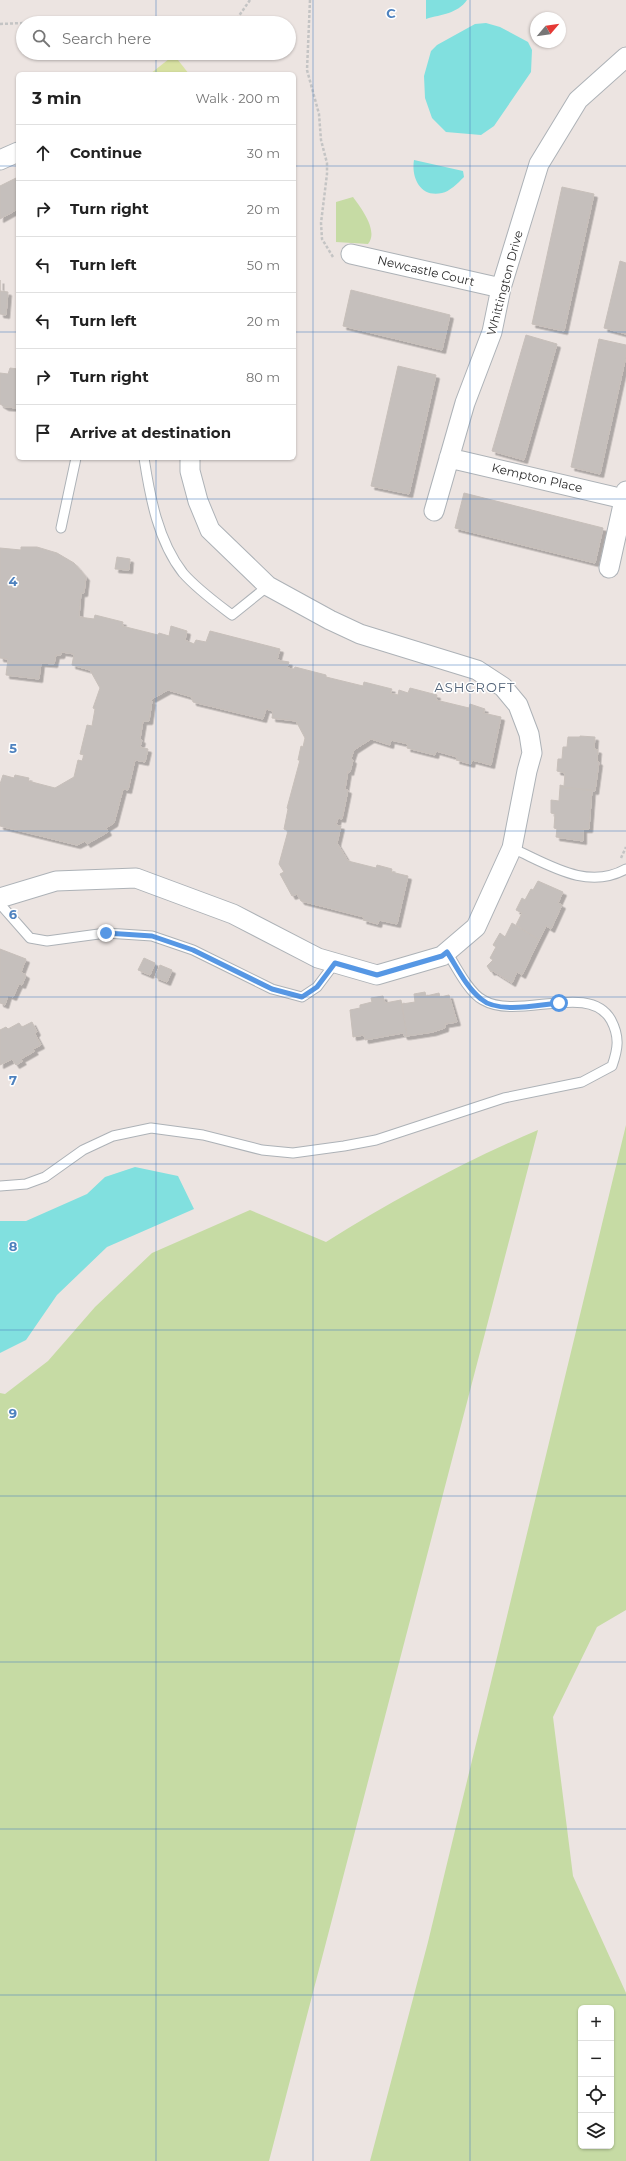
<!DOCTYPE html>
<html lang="en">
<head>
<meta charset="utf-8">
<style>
	body { margin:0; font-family:Montserrat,sans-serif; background:#f6f6f6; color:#222 }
	.controls { position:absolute; right:12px; bottom:12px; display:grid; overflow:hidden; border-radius:6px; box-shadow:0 1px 3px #0004 }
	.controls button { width:36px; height:36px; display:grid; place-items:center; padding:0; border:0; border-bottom:1px solid #e0e0e0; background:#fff; color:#222; font:20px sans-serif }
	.compass { position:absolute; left:530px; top:12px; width:36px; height:36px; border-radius:50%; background:#fff; box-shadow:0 1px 3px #0004; rotate:61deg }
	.stop { position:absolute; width:12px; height:12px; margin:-9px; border:3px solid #5697e4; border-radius:50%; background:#fff }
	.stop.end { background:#5697e4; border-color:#fff; box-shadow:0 1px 4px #0008 }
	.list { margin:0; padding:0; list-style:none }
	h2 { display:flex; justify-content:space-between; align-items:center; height:52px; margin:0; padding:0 16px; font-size:17px }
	h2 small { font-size:13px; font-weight:400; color:#767676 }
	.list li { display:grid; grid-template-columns:26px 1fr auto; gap:12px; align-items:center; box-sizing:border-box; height:56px; padding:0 16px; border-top:1px solid #e0e0e0 }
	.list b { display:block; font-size:15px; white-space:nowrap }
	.list em { font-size:13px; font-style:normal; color:#767676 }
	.icon { flex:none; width:22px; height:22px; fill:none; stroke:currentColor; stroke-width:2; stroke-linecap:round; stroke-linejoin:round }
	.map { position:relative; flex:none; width:626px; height:2161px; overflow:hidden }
	.search { position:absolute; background:#fff; box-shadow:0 1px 3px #0004; left:16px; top:16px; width:280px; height:44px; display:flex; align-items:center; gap:10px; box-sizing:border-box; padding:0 14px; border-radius:22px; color:#767676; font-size:15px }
	.panel { position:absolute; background:#fff; box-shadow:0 1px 3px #0004; left:16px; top:72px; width:280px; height:388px; border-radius:6px }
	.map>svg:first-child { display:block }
	.green { fill:#c6dba4; fill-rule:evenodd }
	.pitch { fill:#d8e1a2 }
	.water { fill:#81e0df }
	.building { fill:#c5bfbc; stroke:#c7bfba; filter:url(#shadow) }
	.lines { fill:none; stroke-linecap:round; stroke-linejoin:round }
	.lane-casing { stroke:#adb2b7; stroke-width:11 }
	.street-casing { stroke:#adb2b7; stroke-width:21 }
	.path { stroke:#c4c4c4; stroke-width:2.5; stroke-dasharray:3 2; stroke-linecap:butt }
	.lane { stroke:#fff; stroke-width:9 }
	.street { stroke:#fff; stroke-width:19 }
	.route { stroke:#5697e4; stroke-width:5 }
	.grid { fill:none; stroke:#4e82bf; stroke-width:1; stroke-opacity:0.55 }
	.labels { text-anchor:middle; stroke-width:3; stroke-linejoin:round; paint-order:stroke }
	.street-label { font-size:12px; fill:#2c2c2c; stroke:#fff }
	.neighbourhood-label { font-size:13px; letter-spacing:1px; fill:#526378; stroke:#fff }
	.grid-label { font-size:13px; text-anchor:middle; font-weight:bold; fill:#4e82bf; stroke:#fff; stroke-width:3; stroke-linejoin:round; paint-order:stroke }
</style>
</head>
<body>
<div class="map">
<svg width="626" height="2161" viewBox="0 0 626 2161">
	<defs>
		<filter id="shadow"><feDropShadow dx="3.5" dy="3.5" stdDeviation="0" flood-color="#0004"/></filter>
	</defs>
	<rect width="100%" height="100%" fill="#ece4e1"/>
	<path class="green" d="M353,197C361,208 379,231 368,244L336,242V202Z
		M626,1125V1610L597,1627L553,1717L573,1876L626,1993V2161H370L428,1942ZM581,2008H611V2146H581Z
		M538,1130L269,2161H0V1393L5,1394L48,1361L95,1307L152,1253L250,1210L326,1242C395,1199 463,1162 538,1130Z"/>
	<path class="pitch" d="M174,55L189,74H150Z"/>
	<path class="water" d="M467,0C457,14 442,14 426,19V0Z
		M486,23L500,27L528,42L532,50L531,72L494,126L481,135L446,132L432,118L425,98L424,76L431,51L437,45L475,24Z
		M414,160L463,171L464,177C458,183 449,192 442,193C420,198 411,177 414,160Z
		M135,1167L178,1176L194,1209L107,1247L57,1295L26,1340L0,1353V1221H26L87,1194L105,1177Z"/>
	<path class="building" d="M18,177V209L0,219V186Z
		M562,187L594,194L564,331L532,324Z
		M620,261L626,263V334L604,328Z
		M0,280V291L8,292L6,315L0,314Z
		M351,290L450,315L442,350L343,326Z
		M526,335L557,344L524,460L492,451Z
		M599,339L626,345V356L600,474L571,467Z
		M398,366L436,375L409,494L371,486Z
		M10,368L18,369V408L5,407L0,404V373L8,374Z
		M464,493L603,528L595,563L455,528Z
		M21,547H37L57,553L74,563L86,577L84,593H81L79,617L94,619L95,615L123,622L122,626L158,635L159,633L169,636L171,626L187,631L185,640L194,644L196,640L206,642L210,631L280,649L277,660L289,662L287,668L294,669L295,667L326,675V677L363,686L364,682L392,689L390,693L398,695L399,690L408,693L410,688L437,695L436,700L469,708L470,704L485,709L483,713L501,717L491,765L472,760L471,764L456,760L457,757L436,751L435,755L407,748L408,744L391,740L390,745L371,739L354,750L351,759L353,760L350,772L348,771L345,789L348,790L342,819L338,818L336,825L341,826L337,843L348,861L376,868L377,865L392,869L391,872L408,876L397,924L379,920L378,924L363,920L364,917L301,901L297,894L292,896L280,874L284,872L279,864L288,831L284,829L288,809L287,808L300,760H298L301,746L303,747L305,738L296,721L272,718L273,711L266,709L263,719L193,702L192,697L168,690L150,700L152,701L149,721H143L140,739L142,740L140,747L148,749L145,762L135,760L128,790L123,789L114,823L106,828L108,832L87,844L85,841L77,845L0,826V784L3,775L14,778L15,775L29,778L28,781L55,788L74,777L78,760L82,761L84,755L80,754L87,725L92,726L95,709L93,708L100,688L90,670L72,665L74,654L62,652L61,655H56L54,664L41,663L39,679L6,675L8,659L0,658V548L21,550Z
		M117,557L130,559L129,570L115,569Z
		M580,736L595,737L594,749L598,750L597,761L599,762L595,791L560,787V785L564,786L565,773L557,771L558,759H562L563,747H567L568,737H580Z
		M560,787L592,790L589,829H583V841L556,837L557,829L554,828L555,814L551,813V800L559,801Z
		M538,881L563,892L558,903L562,905L551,929L546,926L539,940L516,925L522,913L516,910L522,898L525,900L531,889L533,890Z
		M512,923L539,940L522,975L517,972L512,983L493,971L491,972L487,966L493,960L490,958L496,947L493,945L500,933L505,937Z
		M0,949L26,959L21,972L26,975L22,985L19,984L13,997L8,995L5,1005L0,1003Z
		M144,958L155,963L150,975L138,970Z
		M160,965L172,970L167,982L155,977Z
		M425,992L426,996L439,993L440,997L449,995L457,1022L445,1024V1028L433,1032L407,1036L402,1004L415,1002L414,994Z
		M383,996L385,1003L401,1000L407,1036H404L403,1033L365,1040L364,1035L353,1037L350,1010L360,1008V1005L372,1002L371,998Z
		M32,1022L37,1032L35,1034L41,1045L33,1049L35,1051L21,1059L23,1061L16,1065L12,1059L0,1065V1030L6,1027L8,1029L19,1023L22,1027Z"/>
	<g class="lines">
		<g class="lane-casing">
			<path id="lane" d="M144,458C150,497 158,541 183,573C197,589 215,602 232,615L268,586
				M61,528L76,458
				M512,848C548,864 587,891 626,869
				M0,904L30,938L47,941L106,933L152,936L193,950L272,989L302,997L317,987L335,963
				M0,1186L26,1184L45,1177L83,1150L113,1136L151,1128L203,1135L262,1150L293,1153L344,1146L376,1140L504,1098L582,1082L612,1066C618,1049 620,1037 611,1020C589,981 518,1021 483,1000C469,993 455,965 447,952"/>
		</g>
		<g class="street-casing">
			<path id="street" d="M0,160L18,152
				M351,254L501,288
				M449,458L624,499
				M434,511L465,403L492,332L501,288L539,164L578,100L626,57
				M609,568L626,491
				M0,898L56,881L136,878L233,914L318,958L377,975L442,956L476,927L512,848L527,771L532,753L529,734L518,705L503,687L477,670L360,634L330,620L268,586L210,530L198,501L190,471V458"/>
		</g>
		<path class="path" d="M310,0L307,70L319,114L321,140L327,163V174L321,223L322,239L333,257
			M24,23L75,21L92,23
			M234,23L250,0
			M0,24L23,23
			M621,858L626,847"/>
		<use href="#lane" class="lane"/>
		<use href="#street" class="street"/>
	</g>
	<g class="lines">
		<path class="route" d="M106,933L152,936L193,950L272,989L302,997L317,987L335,963L377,975L442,956L447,952C457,967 466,987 481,999C498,1014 538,1005 559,1003"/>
	</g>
	<path class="grid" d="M156,0V23M313,0V2161M470,0V2161M156,53V74M0,166H18M294,166H626M0,332H18M294,332H626M156,458V2161M0,499H626M0,665H626M0,831H626M0,997H626M0,1164H626M0,1330H626M0,1496H626M0,1662H626M0,1829H626M0,1995H626"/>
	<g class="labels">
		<g class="street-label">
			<text transform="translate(426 271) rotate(13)" y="4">Newcastle Court</text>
			<text transform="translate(505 283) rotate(-75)" y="4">Whittington Drive</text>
			<text transform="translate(537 478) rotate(13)" y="4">Kempton Place</text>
		</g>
		<g class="neighbourhood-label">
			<text x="475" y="692">ASHCROFT</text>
		</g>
	</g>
	<g class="grid-label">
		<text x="391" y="18">C</text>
		<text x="13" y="586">4</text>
		<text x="13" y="753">5</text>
		<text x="13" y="919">6</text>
		<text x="13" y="1085">7</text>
		<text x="13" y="1251">8</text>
		<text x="13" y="1418">9</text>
	</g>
</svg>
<div class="controls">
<button>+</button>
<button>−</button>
<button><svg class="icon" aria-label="locate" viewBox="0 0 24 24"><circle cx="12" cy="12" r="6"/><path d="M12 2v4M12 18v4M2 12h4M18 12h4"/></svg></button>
<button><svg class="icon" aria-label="layers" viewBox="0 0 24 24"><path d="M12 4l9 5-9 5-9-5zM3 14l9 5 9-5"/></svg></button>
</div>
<svg class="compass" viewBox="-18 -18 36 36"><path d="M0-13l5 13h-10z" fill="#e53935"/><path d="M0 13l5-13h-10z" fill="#767676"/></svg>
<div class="stop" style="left:559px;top:1003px"></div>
<div class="stop end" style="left:106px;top:933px"></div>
<div class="search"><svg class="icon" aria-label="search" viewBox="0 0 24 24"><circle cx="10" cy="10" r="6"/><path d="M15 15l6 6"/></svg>Search here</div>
<section class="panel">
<h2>3 min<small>Walk · 200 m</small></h2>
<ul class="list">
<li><svg class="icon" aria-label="ahead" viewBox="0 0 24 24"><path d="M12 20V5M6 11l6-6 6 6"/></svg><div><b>Continue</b></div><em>30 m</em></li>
<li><svg class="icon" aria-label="right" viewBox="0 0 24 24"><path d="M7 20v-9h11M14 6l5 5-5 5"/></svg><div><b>Turn right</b></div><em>20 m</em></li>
<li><svg class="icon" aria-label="left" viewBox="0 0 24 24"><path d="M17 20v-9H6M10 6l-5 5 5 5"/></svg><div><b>Turn left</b></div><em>50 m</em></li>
<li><svg class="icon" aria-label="left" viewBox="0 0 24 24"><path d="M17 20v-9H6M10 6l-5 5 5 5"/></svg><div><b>Turn left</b></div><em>20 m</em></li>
<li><svg class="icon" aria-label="right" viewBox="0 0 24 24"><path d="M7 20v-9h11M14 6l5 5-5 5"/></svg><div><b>Turn right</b></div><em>80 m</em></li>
<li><svg class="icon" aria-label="arrive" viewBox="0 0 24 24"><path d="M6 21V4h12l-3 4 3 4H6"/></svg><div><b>Arrive at destination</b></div></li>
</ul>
</section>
</div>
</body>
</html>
